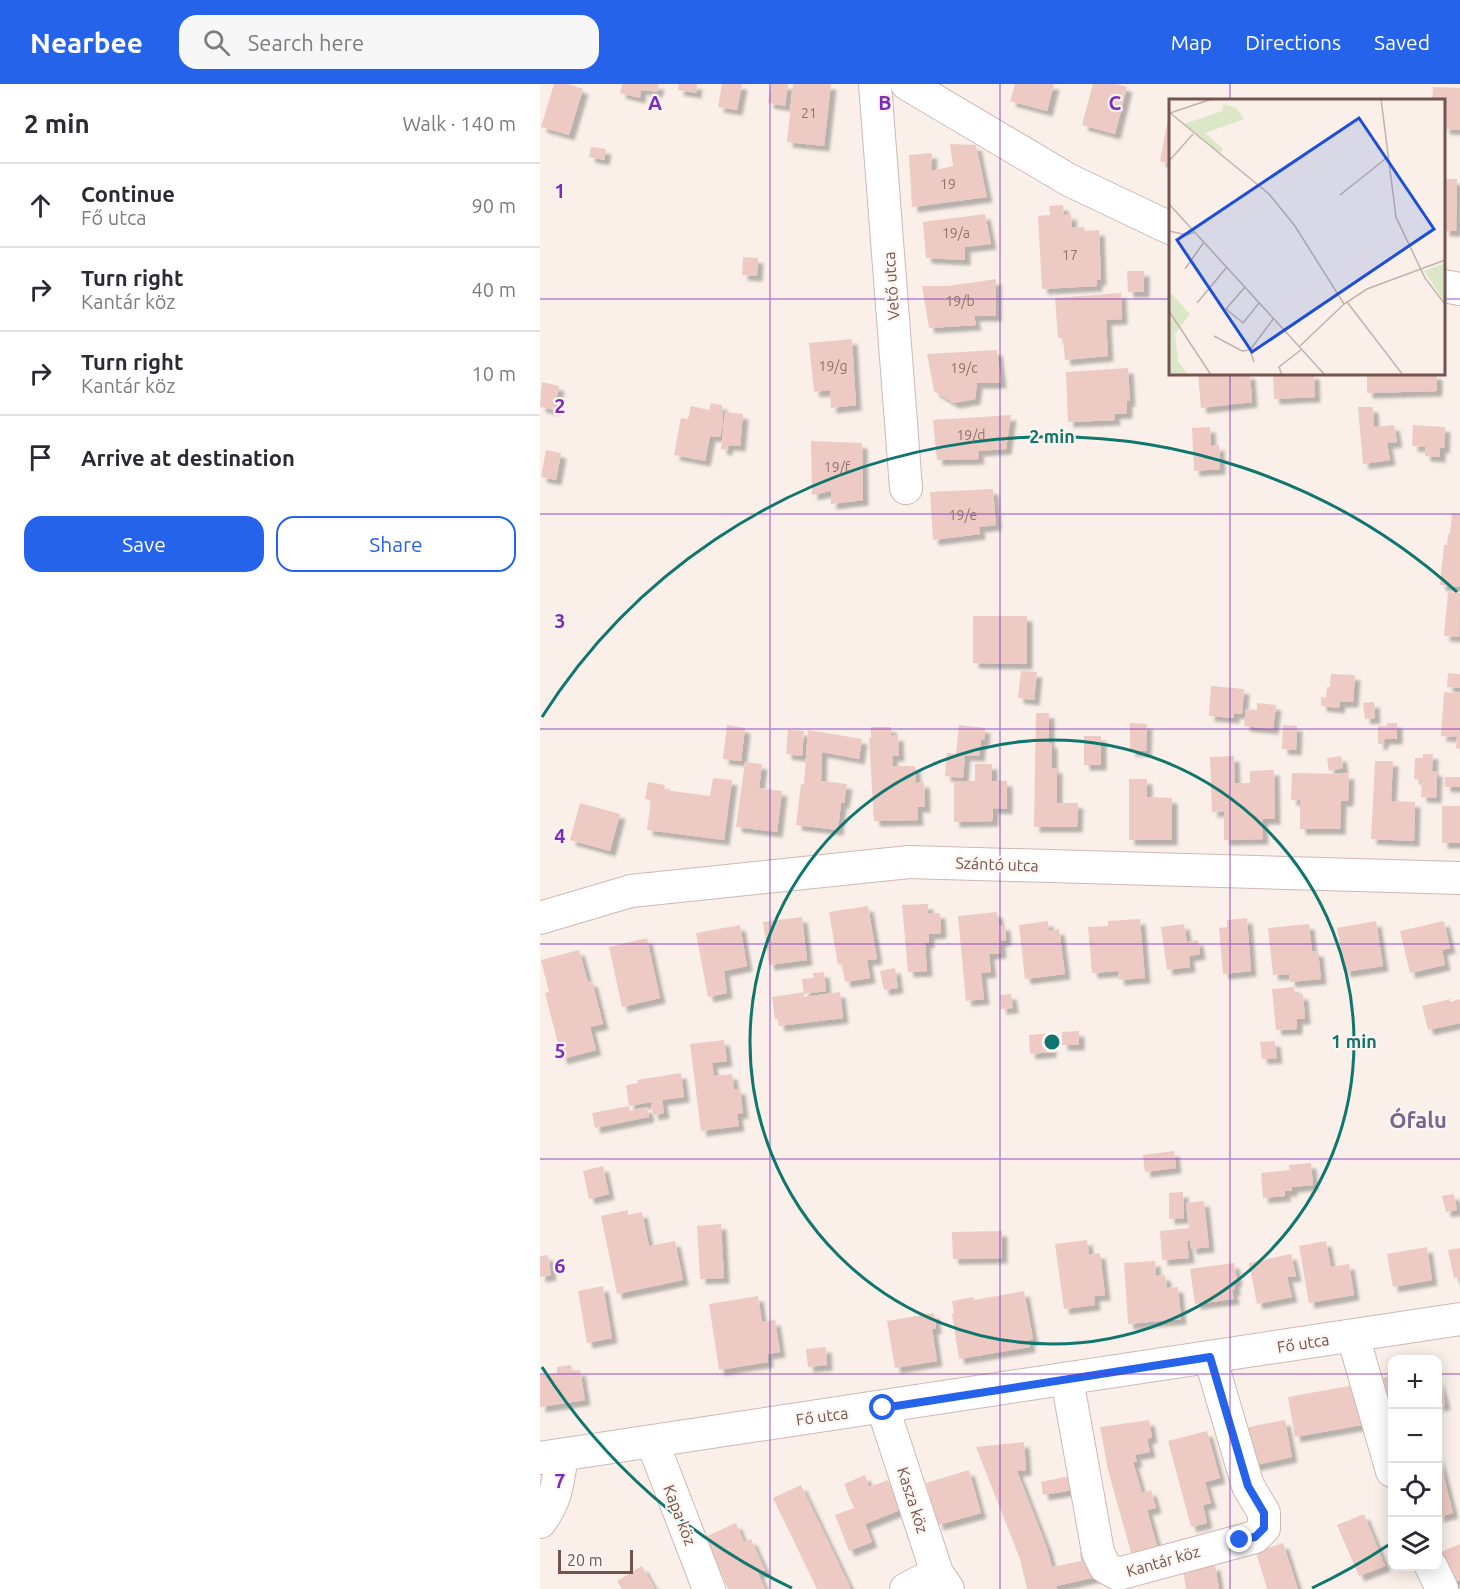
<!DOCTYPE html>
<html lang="en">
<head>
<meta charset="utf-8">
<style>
	body { margin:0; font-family:Ubuntu,sans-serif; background:#f7f7f7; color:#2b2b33 }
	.controls { position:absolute; right:18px; bottom:18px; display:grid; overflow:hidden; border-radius:12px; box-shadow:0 3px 15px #0003 }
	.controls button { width:54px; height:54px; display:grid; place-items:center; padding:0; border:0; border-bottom:2px solid #e1e1e2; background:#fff; color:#2b2b33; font:30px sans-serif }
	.scale { position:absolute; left:18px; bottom:15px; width:75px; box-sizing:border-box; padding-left:6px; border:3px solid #73544f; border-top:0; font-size:16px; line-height:21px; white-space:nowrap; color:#73544f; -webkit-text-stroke:4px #fdf5ef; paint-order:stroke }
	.stop { position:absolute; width:18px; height:18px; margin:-14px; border:4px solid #2563eb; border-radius:50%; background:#fff }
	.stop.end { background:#2563eb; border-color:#fff; box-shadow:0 2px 6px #0008 }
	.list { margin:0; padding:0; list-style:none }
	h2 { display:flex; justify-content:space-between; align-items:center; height:78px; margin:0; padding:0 24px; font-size:26px }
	h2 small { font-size:20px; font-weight:400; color:#7c7c81 }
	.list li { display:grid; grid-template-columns:39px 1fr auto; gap:18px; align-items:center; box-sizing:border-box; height:84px; padding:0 24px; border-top:2px solid #e1e1e2 }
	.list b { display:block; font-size:22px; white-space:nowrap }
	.list p { margin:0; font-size:20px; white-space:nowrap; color:#7c7c81 }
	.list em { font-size:20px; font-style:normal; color:#7c7c81 }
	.actions { display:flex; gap:12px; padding:18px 24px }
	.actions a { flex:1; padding:14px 0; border:2px solid #2563eb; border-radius:18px; text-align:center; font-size:21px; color:#2563eb }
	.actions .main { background:#2563eb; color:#fff }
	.icon { flex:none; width:33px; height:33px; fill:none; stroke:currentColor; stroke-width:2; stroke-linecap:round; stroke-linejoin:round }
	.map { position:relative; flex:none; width:920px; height:1505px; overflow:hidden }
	header { display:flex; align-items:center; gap:36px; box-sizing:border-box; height:84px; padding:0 30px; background:#2563eb; color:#fff }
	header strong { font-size:28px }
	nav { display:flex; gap:33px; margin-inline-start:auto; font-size:21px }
	.search { width:420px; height:54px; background:#f7f7f7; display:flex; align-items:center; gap:15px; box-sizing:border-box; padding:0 21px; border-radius:18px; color:#7c7c81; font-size:22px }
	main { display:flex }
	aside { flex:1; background:#fff }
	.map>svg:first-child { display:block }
	.building { fill:#edcac3; filter:url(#shadow) }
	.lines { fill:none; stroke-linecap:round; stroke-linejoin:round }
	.minor-casing { stroke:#ceb8b3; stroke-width:34 }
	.minor { stroke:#fff; stroke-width:32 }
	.route { stroke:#2563eb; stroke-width:8 }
	.grid { fill:none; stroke:#7b2cbf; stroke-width:1.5; stroke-opacity:0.55 }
	.ring { fill:none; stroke:#0f766e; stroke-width:3 }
	.labels { text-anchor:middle; stroke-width:4.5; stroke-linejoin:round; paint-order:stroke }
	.number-label { font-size:14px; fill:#92726c }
	.street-label { font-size:16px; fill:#73544f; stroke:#fdf5ef }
	.district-label { font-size:22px; font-weight:bold; fill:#79668e; stroke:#fdf5ef }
	.inset-road { fill:none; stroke:#c4b2ab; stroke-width:1.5 }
	.view { fill:#1d4ed8; fill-opacity:0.15; stroke:#1d4ed8; stroke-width:3 }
	.inset-edge { fill:none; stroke:#73544f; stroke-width:3 }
	.grid-label { font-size:20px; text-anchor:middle; font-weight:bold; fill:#7b2cbf; stroke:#fdf5ef; stroke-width:4.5; stroke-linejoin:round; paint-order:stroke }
	.centre { fill:#0f766e; stroke:#fdf5ef; stroke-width:3 }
	.ring-label { font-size:18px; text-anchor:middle; font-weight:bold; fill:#0f766e; stroke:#fdf5ef; stroke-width:4.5; stroke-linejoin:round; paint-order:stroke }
</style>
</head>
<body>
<header>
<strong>Nearbee</strong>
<div class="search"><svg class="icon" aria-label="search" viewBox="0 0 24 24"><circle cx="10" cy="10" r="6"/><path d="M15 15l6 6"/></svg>Search here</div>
<nav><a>Map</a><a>Directions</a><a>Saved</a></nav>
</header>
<main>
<aside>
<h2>2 min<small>Walk · 140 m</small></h2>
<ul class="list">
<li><svg class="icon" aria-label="ahead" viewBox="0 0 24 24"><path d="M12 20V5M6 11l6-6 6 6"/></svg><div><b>Continue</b><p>Fő utca</p></div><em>90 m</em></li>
<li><svg class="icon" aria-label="right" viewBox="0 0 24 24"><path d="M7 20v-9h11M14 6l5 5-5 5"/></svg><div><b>Turn right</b><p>Kantár köz</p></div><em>40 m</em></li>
<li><svg class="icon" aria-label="right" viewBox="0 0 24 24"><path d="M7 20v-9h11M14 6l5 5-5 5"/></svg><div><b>Turn right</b><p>Kantár köz</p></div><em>10 m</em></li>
<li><svg class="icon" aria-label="arrive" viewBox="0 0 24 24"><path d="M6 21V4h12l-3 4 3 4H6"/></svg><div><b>Arrive at destination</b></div></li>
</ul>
<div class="actions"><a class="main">Save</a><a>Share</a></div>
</aside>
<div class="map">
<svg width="920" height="1505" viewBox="0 0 920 1505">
	<defs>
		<filter id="shadow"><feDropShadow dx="5.5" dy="5.5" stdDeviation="1.5" flood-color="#0004"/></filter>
	</defs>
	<rect width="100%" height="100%" fill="#faf0e9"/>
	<path class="building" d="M14,0H28L43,5L29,51L1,43Z
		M82,0H119L117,8L101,5L100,14L80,9Z
		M139,0H157L156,9L138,6Z
		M182,0H202L197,26L178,23Z
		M231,0H248L245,22L228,19Z
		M253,0H291L284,62L247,58Z
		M475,0H514L507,27L470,17Z
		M553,0H576L587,3L575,50L542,41Z
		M893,3L920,4V46L904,45V16H892Z
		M629,30H630V80L620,77Z
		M410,60L436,61L447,113L372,123L369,71L392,69L391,87L413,82Z
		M51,63L66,65L64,76L49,73Z
		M904,95H917L916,147H904Z
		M523,121L524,131L531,130L532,144L544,143L545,147L559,146L561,196H557V202L502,205L498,132L510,131L509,122Z
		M445,130L451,160L425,163V176L386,174L383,138Z
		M203,173L218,174L217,192L202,191Z
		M587,187H604V208H588Z
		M456,195V232H434L436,241L389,244L382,202H408Z
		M581,209L582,235L566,236L568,272L525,276L523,254H518L515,214Z
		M312,255L316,321L291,324L290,306L274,308L269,259Z
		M457,266L461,299H437L435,315L414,319L394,307L387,270Z
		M588,284L590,317H587V329L574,330L575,336L528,338L526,288Z
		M658,290H710L712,318L661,324Z
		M733,290H774L775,313L734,315Z
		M827,290H897V307L827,309Z
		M2,298L19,302L14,326L0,323Z
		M171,319L182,321L183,339L180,353L170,352L165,377L134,371L141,334L148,335L151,322L169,326Z
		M818,323H833L834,343L854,341L857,358L847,359L850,376L823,380Z
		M185,328L203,330L200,362L188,361L187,366L181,365Z
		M471,331L466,365L438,367L439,375L397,376L393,336Z
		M873,341L905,343L904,364H900V373L885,372V363L872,362Z
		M670,343L671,362L679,361L680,385L654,387L652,344Z
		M271,357L322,359L323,416L291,420V407L272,411Z
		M6,366L21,369L16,396L1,393Z
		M453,405L456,441L439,443L440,450L393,456L390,408Z
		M912,429L920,430V503L900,501L904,461H907L908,450H910Z
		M908,508L920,509L919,553L904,552Z
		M433,532H487V580L433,579Z
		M481,587L497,588L494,616L478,614Z
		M908,589L920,590V604L907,603Z
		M791,590L815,591L813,618H800L799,624L781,622V613L786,614L787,603H790Z
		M671,602L704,605L702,630L694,629V634L669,632Z
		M904,608L920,609V665L916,664L917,653L901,652Z
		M834,618L835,634L825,635L823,619Z
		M717,619L736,621L733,645L704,642L706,625L717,626Z
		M496,629H509V659H512V684H517V719H538L537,743H494Z
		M590,639L607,640L606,667H590Z
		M847,639H857V655H843V660H838V642H847Z
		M187,641L205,644L201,677L183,675Z
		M419,641L445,644L444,656H441L439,672L425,671L423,694L405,692L407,669L416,670Z
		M743,641L757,642L756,666L742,665Z
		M331,643H351V652L358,651L359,672H352L353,682H375L376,699L384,698L385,723H377L378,736L334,737L329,653L331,654Z
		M248,646L264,647L262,672L246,670Z
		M268,646L322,655L319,675L282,668L281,697L307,700L304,719H301L298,746L256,741L261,700H264Z
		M544,652H561V681H544Z
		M883,670H893L892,687H897L896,714L881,713L882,696L874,695L875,674H883Z
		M694,672L695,699H710V687L734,686L735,735H722L723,755L684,756V727L672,728L670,673Z
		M801,672L803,684L789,687L787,674Z
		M835,677H853L851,717L875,718L874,757L831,755Z
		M205,678L222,680L219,704L242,707L237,748L196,743Z
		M435,680H452V697H467V725L453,724V737L414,738V697H435Z
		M752,689L809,690L808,717H801L800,745H760V716H751Z
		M905,693H920V703H905Z
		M173,694L192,696L184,756L107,746L111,716L105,715L108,698L125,701L124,706L170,712Z
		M589,695H607V713L632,714V756H589Z
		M40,719L80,730L70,767L30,756Z
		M902,722H920V759H902Z
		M388,820V829H400L401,849L389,850V859H385L387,887L368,888L362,821Z
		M328,822L337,875L327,876L330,894L305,898L302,880L298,881L289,828Z
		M457,828L459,841H465L466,856L460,857L461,869L449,870L451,888L441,889L444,915L426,917L418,832Z
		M262,833L267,876L229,881L223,838Z
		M707,834L711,887L683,890L679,844L687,843V836Z
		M600,835L605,894L579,896L578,887L552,889L548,843L568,842V837Z
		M508,837L509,847L519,845L525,890L485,895L479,841Z
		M836,837L843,882L805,888L797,844Z
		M904,837L910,864L902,866L905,881L870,889L860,847Z
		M644,840L647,858L658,856L660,870L649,872L650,883L627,886L621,843Z
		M769,840L772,867H778L781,895L750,898L749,890L733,891L728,844Z
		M200,841L207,882L184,887L187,909L168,913L156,849Z
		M107,854L120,914L82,923L69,863Z
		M39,866L48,898L52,897L63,940L50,943L56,966L22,975L5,909L9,908L1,876Z
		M355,884L358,904L344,906L340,887Z
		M284,888L286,907L264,910L262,895L274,894L273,889Z
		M754,903L755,911L763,910L765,935H757V945L736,946L732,905Z
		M264,908V913L300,908L303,934L239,942L238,935H235L232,913Z
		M471,910L473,924L461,925L460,911Z
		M910,915V918L920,915V939L888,946L882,922Z
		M539,947V961H522V948Z
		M510,949L511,968L490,970L489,951Z
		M184,956L187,977L172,979L174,992L192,990L194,1005H200L203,1029L197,1030L199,1042L161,1047L150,960Z
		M735,957L737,974L722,975L720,958Z
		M141,989L144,1013L122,1016L124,1029L113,1031L111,1018L89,1022L86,1001L98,999L97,996Z
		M89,1022L90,1027L107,1023L109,1033L55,1044L52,1029Z
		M634,1067L636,1084L605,1088L603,1071Z
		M771,1079L773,1101L752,1103V1107H745V1112L723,1114L721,1089L750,1086L749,1081Z
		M63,1082L69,1110L49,1115L43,1087Z
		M643,1108L644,1134L629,1135V1109Z
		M914,1110L917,1126L906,1128L902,1112Z
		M664,1117L669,1163L651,1165L650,1157H647L649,1174L622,1176L620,1147L649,1144L646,1119Z
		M88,1126V1131L102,1128L109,1162L135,1157L143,1196L77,1210L61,1132Z
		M181,1140L184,1194L160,1195L157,1142Z
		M462,1147V1174L413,1175L412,1148Z
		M547,1156L549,1171L560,1169L565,1211L554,1212L555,1221L524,1225L515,1160Z
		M786,1157L791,1183L809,1180L814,1211L769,1219L759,1162Z
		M887,1163L892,1196L853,1203L847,1170Z
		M920,1164V1193L914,1194L908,1166Z
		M751,1170L756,1192L747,1193L752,1213L717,1220L709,1179Z
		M8,1171L11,1191L0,1193V1172Z
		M615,1177L616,1192L625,1191L627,1204L638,1203L641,1235L588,1240L584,1179Z
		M694,1179L697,1197L694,1198L695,1206H692L694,1215L655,1220L650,1185Z
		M63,1202L72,1254L47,1259L38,1207Z
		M484,1207L493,1255L489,1256L490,1263L419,1275L412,1230L414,1229L412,1217L434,1213V1216Z
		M218,1212L222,1238L235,1236L240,1268L227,1270L228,1278L179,1286L169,1220Z
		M394,1229L396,1245H392L397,1277L355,1284L347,1237Z
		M286,1263L287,1281L268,1283L266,1265Z
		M31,1281L32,1287L40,1286L45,1316L0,1323V1291L17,1289V1283Z
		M852,1292V1328L843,1294Z
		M898,1293L905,1320L898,1322Z
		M820,1300L827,1340L755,1353L748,1313Z
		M609,1336L612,1353L607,1355L610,1368L595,1371L597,1378H593L602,1409L611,1406L616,1424L607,1426L620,1472L594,1479L568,1386L560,1343Z
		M745,1336L752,1373L712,1382L704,1344Z
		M667,1347L680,1394L665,1398L671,1419L663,1421L667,1439L651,1443L628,1357Z
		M484,1358L486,1386L477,1387L507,1464L512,1483L541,1477L540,1468L549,1466L556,1493L516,1502L517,1505H487L480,1475L436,1363Z
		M898,1370L913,1429L898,1433Z
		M429,1386L441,1429L398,1441L386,1399Z
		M325,1391L329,1403L348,1396L360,1426L325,1440L332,1458L309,1467L295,1431L314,1424L304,1400Z
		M535,1391L538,1405L503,1411L501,1398Z
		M261,1401L311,1505H277L233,1414Z
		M824,1430L845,1482L819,1492L797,1441Z
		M196,1439L204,1458L211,1455L225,1486L218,1489L225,1505H188L165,1453Z
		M743,1459L758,1505H727L716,1468Z
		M920,1460V1496L904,1502L898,1469Z
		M675,1481L679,1505H646L643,1486Z
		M102,1482L115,1505H82L77,1497Z"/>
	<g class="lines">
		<g class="minor-casing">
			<path id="minor" d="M335,0L366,404
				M367,0L529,96L630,144
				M904,202L920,205
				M0,834L91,807L369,778L920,794
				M813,1252L852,1387
				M527,1295L558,1468L565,1483L578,1490L715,1453L724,1444V1429L708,1402L670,1273
				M343,1324L397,1489L408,1505
				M112,1357L169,1505
				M0,1374L920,1235
				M0,1438C17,1416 18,1397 22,1371
				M891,1482L902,1505
				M366,1505L397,1489"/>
		</g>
		<use href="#minor" class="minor"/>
	</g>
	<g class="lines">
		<path class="route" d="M343,1324L670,1273L708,1402L724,1429V1444L715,1453L700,1456"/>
	</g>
	<path class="grid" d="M230,0V1505M460,0V1505M690,0V16M0,215H630M904,215H920M690,290V1505M0,430H920M0,645H920M0,860H920M0,1075H920M0,1290H852M898,1290H920"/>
	<g class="ring">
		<circle cx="512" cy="958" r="302"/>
		<path d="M850 1460A605 605 0 0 1 772 1504M252 1504A605 605 0 0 1 2 1283M2 633A605 605 0 0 1 917 508"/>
	</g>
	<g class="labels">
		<g class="number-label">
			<text x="269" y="34">21</text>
			<text x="408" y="105">19</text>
			<text x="416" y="154">19/a</text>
			<text x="530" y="176">17</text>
			<text x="420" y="222">19/b</text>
			<text x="293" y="287">19/g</text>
			<text x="424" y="289">19/c</text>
			<text x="431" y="356">19/d</text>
			<text x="297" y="388">19/f</text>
			<text x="423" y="436">19/e</text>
		</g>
		<g class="street-label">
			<text transform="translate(351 202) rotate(-94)" y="6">Vető utca</text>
			<text transform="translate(457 780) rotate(2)" y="6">Szántó utca</text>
			<text transform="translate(763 1259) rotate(-9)" y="6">Fő utca</text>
			<text transform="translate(282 1332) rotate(-8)" y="6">Fő utca</text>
			<text transform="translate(373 1416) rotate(72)" y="6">Kasza köz</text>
			<text transform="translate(140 1431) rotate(69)" y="6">Kapa köz</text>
			<text transform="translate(623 1477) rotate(-16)" y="6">Kantár köz</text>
		</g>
		<g class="district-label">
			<text x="878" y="1044">Ófalu</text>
		</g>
	</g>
	<g transform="translate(629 15)">
		<rect width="276" height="276" fill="#faf0e9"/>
		<path d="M55,5L67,9L75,20L36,34L54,50L51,54L15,25L53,12ZM276,164V203L255,172ZM0,192L21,215L6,235L9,262L19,276H0Z" fill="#dce7c8"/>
		<path class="inset-road" d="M212,0L227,118L256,179L276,205M0,13L100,95L126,127L175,205M1,14L43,0M0,62L24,35M171,96L220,57M0,105L156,276M0,132L18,136L26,133M16,170L35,143M76,188L57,210L74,224L90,204M178,203L234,276M28,204L58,168M0,212L42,276M45,237L73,252L81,251M131,247L175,205L198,190L276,161M85,263L81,251L105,219M113,276L110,268L133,250"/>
		<path class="view" d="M190,19L265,130L83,253L8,141Z"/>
		<rect width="276" height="276" class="inset-edge"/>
	</g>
	<g class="grid-label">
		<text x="115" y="26">A</text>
		<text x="345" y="26">B</text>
		<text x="575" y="26">C</text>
		<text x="20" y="114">1</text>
		<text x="20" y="329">2</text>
		<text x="20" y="544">3</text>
		<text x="20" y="759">4</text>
		<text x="20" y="974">5</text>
		<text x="20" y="1189">6</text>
		<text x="20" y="1404">7</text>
	</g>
	<circle cx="512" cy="958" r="9" class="centre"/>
	<g class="ring-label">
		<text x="512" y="359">2 min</text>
		<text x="814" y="964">1 min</text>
	</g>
</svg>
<div class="controls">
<button>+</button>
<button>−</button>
<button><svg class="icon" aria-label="locate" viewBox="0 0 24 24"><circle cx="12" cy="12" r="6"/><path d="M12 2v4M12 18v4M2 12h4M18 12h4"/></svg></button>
<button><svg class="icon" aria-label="layers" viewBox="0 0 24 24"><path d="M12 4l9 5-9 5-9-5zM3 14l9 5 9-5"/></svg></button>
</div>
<div class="scale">20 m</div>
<div class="stop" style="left:343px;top:1324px"></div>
<div class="stop end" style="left:700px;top:1456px"></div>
</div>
</main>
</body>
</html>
